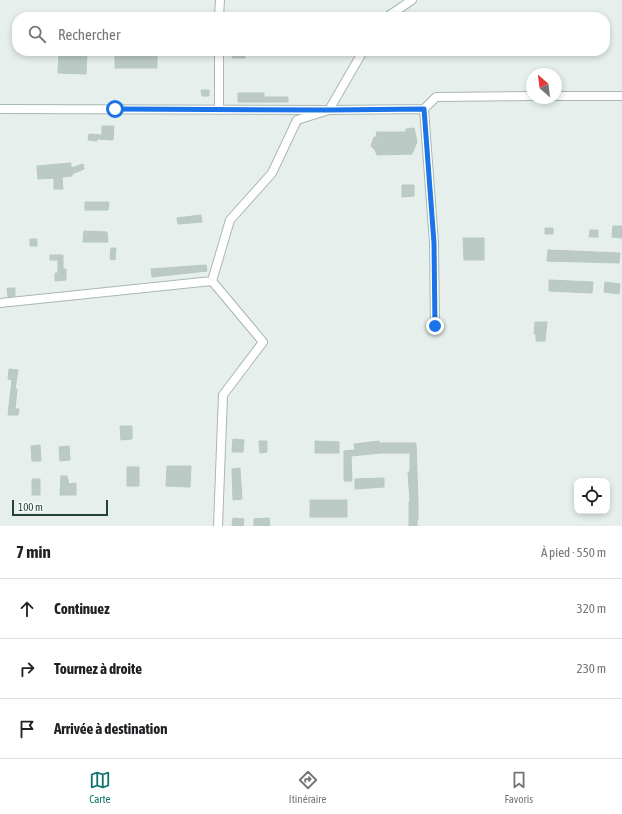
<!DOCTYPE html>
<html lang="fr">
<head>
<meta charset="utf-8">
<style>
	body { margin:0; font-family:"Asap Condensed",sans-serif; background:#f6f6f6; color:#202124 }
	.controls { position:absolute; right:12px; bottom:12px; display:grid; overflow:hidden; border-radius:8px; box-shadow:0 2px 6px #0003 }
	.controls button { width:36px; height:36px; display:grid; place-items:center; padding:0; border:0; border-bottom:1px solid #e0e0e0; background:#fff; color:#202124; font:20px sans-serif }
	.compass { position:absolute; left:526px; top:68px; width:36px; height:36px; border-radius:50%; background:#fff; box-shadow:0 2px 6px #0003; rotate:332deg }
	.scale { position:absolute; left:12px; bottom:10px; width:96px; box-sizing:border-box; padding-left:4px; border:2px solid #24423a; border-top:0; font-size:11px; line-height:14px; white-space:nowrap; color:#24423a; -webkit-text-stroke:3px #f7fbf9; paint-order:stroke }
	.stop { position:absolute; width:12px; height:12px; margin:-9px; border:3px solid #1a73e8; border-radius:50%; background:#fff }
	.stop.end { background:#1a73e8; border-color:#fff; box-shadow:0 1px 4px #0008 }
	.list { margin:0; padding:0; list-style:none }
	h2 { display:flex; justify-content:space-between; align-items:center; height:52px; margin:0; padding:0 16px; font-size:17px }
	h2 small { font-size:13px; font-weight:400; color:#757577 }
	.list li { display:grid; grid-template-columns:26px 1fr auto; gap:12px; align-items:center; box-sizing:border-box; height:60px; padding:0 16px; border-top:1px solid #e0e0e0 }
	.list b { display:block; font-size:15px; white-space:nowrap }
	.list em { font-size:13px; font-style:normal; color:#757577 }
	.icon { flex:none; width:22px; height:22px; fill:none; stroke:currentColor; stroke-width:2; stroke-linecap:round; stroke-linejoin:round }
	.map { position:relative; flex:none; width:622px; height:526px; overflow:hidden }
	.search { position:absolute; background:#fff; box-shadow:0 2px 6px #0003; left:12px; right:12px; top:12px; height:44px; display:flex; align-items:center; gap:10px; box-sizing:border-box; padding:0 14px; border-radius:16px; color:#757577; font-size:15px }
	.sheet { height:232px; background:#fff }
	nav { display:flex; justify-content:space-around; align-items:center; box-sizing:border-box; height:56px; border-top:1px solid #e0e0e0; background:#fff; font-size:11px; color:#757577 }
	nav a { display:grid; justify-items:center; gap:2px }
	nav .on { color:#0f766e }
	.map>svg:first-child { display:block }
	.building { fill:#bbcac4; stroke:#b8c9c2 }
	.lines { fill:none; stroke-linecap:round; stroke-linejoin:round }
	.minor-casing { stroke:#a8b8b2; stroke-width:10 }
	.minor { stroke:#fff; stroke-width:8 }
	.route { stroke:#1a73e8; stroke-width:5 }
</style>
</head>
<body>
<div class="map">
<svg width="622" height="526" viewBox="0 0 622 526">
	<rect width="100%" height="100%" fill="#e6efeb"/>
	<path class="building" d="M233,52H245V58H232Z
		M59,53H87L86,74L58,73Z
		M115,53H157V68H115Z
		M201,90H209V96H202Z
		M238,93H264V97H288V102H238Z
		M102,126H114L113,140L97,139V141L88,140L89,134L102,135Z
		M414,128L417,142L412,154L377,155L375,150L371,146L374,137H377L376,132H406V129Z
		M71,163V168L83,164L84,169L72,174V176L62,177L63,189H54V178L38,179L37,166Z
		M402,185H414V196L402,197Z
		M85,202H109L108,210H85Z
		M201,215L202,222L178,224L177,218Z
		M613,226H622V238L612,237Z
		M545,228H553V234H545Z
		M590,230H598V237H589Z
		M84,231L107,232L108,242H83Z
		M463,238H484V260H464Z
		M30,239H37V246H30Z
		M111,248H116L115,260L110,259Z
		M548,250L620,253L619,263L547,261Z
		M50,255H63V269H66V280L55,281V273H58V260H50Z
		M206,265L207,271L152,277L151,269Z
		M549,280L593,282L592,293L549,291Z
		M605,282L620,284L619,294L604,292Z
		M7,288H15V296L8,297Z
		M535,322H547L545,341H536V334H534Z
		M9,369L18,370L15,389H17L15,409H19L18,415H8L12,380L8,379Z
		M120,426H132V439L121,440Z
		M233,439L244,440L243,452H232Z
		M259,441H267V452L260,453Z
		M315,441L339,442V453H315Z
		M379,441V443H416L418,502V520H417V526H409V502H410L408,472H410V453H380L351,456L352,481H344V451L355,450L354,444Z
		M40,445L41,461H32L31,446Z
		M69,446L70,460L60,461L59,447Z
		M167,466H191L190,487L166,486Z
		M127,467H139V486H127Z
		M240,468L242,499L233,500L232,469Z
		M61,476H67L69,484L76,483V495H60Z
		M384,478V487L355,489V479Z
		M32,479H40V495H32Z
		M310,500H347V517H310Z
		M233,518L244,519L243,526H232Z
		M269,518L270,526H254V519Z"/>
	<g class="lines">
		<g class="minor-casing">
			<path id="minor" d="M219,17L220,0
				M387,17L412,0
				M556,96H622
				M0,109L329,110L424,109L434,243L435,326
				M424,109L436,97L532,96
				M219,110V51
				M212,281L263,342L223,395L218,526
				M0,303L212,281L230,220L272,173L297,120L329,110L363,51"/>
		</g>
		<use href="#minor" class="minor"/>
	</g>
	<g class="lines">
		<path class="route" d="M115,109L330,110L424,109L434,243L435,326"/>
	</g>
</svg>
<div class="controls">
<button><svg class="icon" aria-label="locate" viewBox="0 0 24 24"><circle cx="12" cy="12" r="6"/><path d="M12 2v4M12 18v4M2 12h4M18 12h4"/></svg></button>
</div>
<svg class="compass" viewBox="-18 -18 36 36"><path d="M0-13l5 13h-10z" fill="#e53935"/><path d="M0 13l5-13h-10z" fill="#757577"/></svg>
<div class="scale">100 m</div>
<div class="stop" style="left:115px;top:109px"></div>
<div class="stop end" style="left:435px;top:326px"></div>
<div class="search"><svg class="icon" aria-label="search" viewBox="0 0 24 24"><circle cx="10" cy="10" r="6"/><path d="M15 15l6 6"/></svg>Rechercher</div>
</div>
<section class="sheet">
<h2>7 min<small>À pied · 550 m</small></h2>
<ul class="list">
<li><svg class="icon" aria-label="ahead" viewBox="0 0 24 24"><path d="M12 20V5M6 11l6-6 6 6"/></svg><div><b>Continuez</b></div><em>320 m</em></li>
<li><svg class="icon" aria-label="right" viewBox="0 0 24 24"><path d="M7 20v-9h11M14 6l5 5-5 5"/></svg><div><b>Tournez à droite</b></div><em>230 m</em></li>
<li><svg class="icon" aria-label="arrive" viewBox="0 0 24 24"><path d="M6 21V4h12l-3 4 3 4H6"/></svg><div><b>Arrivée à destination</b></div></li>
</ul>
</section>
<nav>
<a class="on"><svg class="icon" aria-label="map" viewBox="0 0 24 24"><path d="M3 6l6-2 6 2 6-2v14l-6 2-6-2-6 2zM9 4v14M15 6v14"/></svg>Carte</a>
<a><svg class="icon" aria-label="directions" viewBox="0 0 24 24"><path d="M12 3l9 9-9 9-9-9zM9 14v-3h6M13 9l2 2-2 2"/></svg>Itinéraire</a>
<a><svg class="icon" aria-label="saved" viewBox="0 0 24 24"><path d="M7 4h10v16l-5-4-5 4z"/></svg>Favoris</a>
</nav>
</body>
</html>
